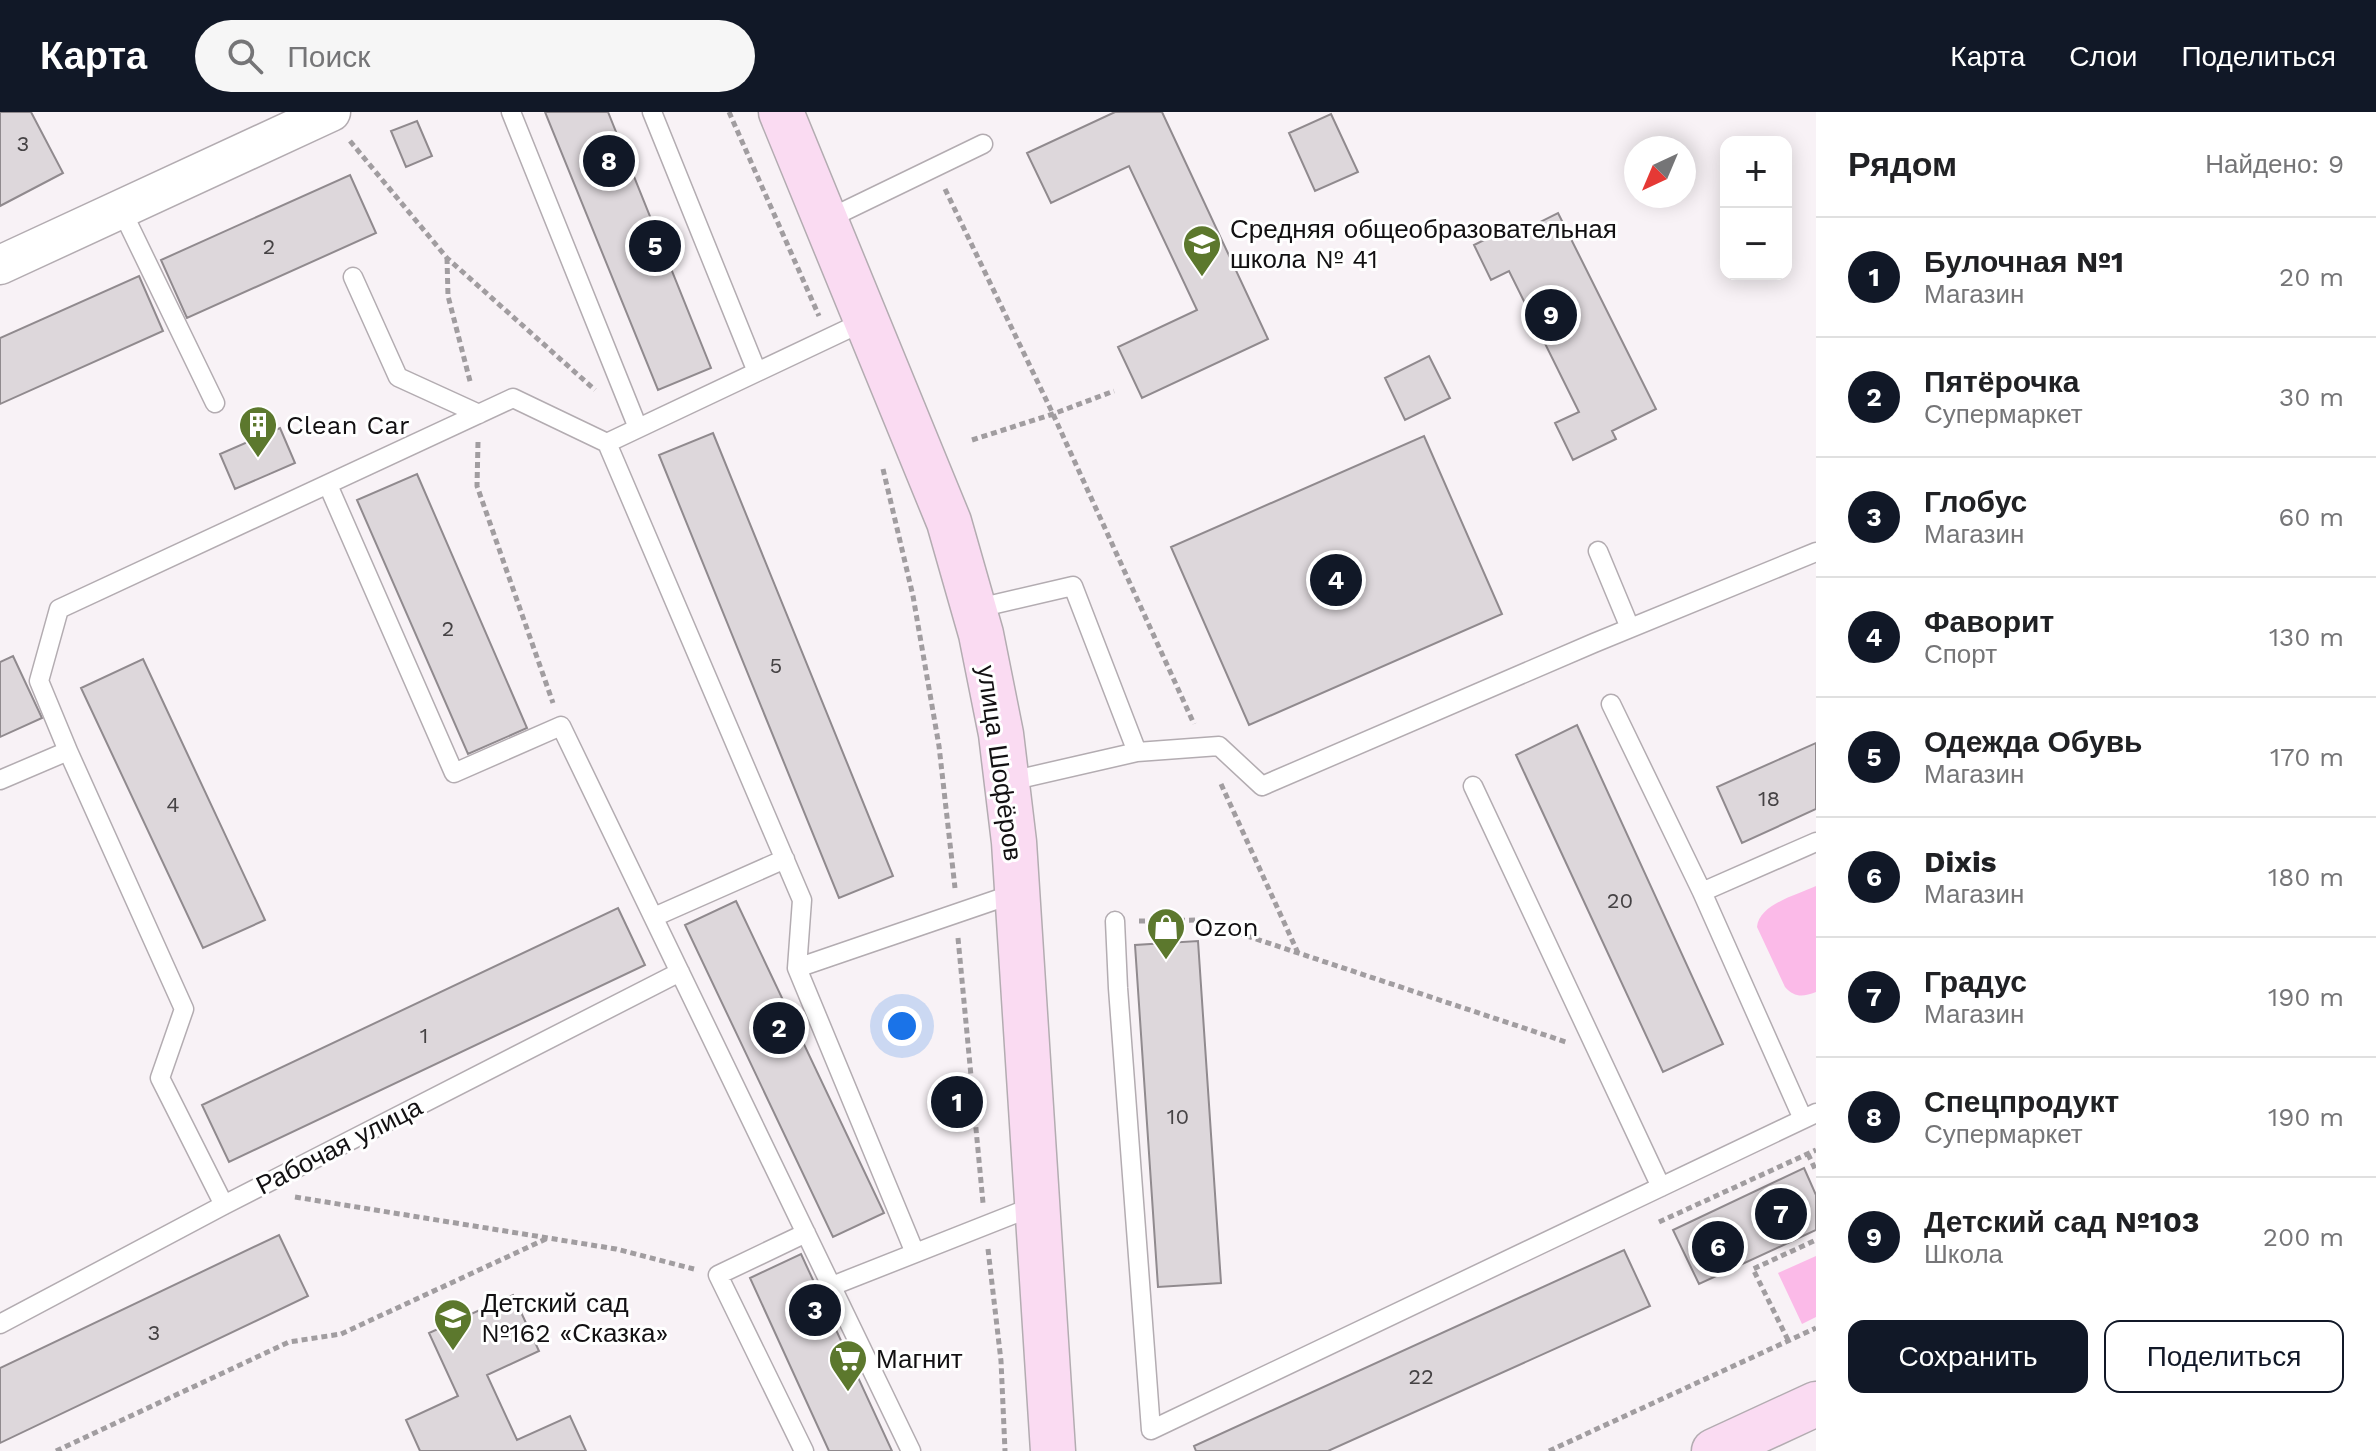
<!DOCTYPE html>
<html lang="ru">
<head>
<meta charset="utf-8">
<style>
	body { margin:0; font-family:"Work Sans",sans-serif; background:#f6f6f6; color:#202124 }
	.controls { position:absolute; right:24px; top:24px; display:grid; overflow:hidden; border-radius:16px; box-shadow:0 4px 20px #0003 }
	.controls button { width:72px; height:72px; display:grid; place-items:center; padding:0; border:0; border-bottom:2px solid #e0e0e0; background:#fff; color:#202124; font:40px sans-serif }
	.compass { position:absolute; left:1624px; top:24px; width:72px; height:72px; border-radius:50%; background:#fff; box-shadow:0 4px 20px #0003; rotate:224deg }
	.you { position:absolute; left:902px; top:914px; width:28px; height:28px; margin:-20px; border:6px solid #fff; border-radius:50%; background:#1a73e8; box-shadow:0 0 0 12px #1a73e833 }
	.badge { display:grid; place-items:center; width:52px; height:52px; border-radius:50%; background:#111827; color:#fff; font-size:26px; font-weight:700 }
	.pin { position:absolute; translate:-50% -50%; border:4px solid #fff; box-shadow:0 2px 8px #0006 }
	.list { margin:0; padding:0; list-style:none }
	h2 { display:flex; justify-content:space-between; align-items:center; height:104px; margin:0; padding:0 32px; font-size:34px }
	h2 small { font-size:26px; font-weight:400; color:#757577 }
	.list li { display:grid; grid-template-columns:52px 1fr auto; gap:24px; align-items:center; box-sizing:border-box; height:120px; padding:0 32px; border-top:2px solid #e0e0e0 }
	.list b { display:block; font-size:30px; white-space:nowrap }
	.list p { margin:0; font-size:26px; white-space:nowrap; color:#757577 }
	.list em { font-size:26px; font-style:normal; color:#757577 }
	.actions { display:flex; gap:16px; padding:24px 32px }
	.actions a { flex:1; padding:18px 0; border:2px solid #111827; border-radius:16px; text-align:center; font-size:28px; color:#111827 }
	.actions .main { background:#111827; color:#fff }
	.icon { flex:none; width:44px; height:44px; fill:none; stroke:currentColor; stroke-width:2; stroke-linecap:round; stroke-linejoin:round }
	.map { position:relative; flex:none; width:1816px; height:1339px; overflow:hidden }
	header { display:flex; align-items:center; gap:48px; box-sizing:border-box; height:112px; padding:0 40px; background:#111827; color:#fff }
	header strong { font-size:38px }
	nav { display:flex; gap:44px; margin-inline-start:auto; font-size:28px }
	.search { width:560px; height:72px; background:#f6f6f6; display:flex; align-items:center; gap:20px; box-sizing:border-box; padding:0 28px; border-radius:44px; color:#757577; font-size:30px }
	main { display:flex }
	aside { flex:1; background:#fff }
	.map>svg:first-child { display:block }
	.green { fill:#fbbae8 }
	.building { fill:#ddd7db; stroke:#908a8e; stroke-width:2 }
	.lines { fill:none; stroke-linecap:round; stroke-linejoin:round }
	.lane-casing { stroke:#b3acb1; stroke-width:21 }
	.street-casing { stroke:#b3acb1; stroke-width:41 }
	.secondary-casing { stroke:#b3acb1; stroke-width:47 }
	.path { stroke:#a19da0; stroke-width:5; stroke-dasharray:6 4; stroke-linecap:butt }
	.lane { stroke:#fff; stroke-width:18 }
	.street { stroke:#fff; stroke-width:38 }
	.secondary { stroke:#fadbf2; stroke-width:44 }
	.labels { text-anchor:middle; stroke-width:6; stroke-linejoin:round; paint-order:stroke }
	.number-label { font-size:22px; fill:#454244 }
	.poi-label { font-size:26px; fill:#121012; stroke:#fff; text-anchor:start }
	.street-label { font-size:26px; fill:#121012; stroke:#fff }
</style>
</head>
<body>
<header>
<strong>Карта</strong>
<div class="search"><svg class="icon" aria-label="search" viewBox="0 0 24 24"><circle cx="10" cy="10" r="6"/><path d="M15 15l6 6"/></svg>Поиск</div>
<nav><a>Карта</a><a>Слои</a><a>Поделиться</a></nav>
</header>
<main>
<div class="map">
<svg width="1816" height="1339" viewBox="0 0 1816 1339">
	<rect width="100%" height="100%" fill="#f8f2f6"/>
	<path class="green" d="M1816,774V880C1803,885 1795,886 1785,875L1757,815C1759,792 1797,783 1816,774Z
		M1816,1144V1205L1802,1212L1778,1161Z"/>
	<path class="building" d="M0,0H31L63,61L0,94Z
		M545,0H608L711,256L658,278Z
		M1115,0H1162L1268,227L1142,286L1118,235L1197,198L1129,54L1051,91L1027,41Z
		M1331,2L1358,60L1315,79L1289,21Z
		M417,9L432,44L406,55L391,19Z
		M350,63L376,121L187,206L161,148Z
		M1558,101L1656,297L1612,319L1616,327L1573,348L1555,311L1579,300L1509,159L1491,168L1474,133L1508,116L1512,124Z
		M139,164L163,219L0,292V226Z
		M1429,244L1450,286L1405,308L1385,266Z
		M280,316L295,351L235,377L220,342Z
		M713,321L893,764L839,786L659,343Z
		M1424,324L1502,502L1249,613L1171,435Z
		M417,362L527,616L468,642L357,388Z
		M13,544L42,606L0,625V550Z
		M143,547L265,808L203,836L81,576Z
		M1577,613L1723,932L1663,960L1516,643Z
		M1816,631V697L1742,731L1717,675Z
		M736,789L884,1101L833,1125L685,813Z
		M618,796L645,853L229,1050L202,993Z
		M1198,829L1221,1171L1158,1175L1135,833Z
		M1804,1056L1816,1083V1118L1699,1172L1673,1118Z
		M279,1123L308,1184L0,1331V1256Z
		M1624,1138L1650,1194L1328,1339H1196L1194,1334Z
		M801,1142L892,1339H829L750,1166Z
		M513,1183L539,1239L487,1263L517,1328L570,1304L586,1339H420L406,1308L458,1284L429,1221Z"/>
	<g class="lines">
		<g class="lane-casing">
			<path id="lane" d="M511,0L638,316
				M652,0L757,260
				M121,97L215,291
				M826,108L983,32
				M353,165L398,265L479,302
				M607,331L867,208
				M328,373L454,661L561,614L911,1339
				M1598,439L1630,516
				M974,497L1073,474L1137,640L1006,670
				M1611,592L1702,780L1803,1007
				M68,639L39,569L59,497L513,286L607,331L802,788L797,856L915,1141
				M1137,640L1219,634L1262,674L1594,531L1816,440
				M0,668L68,639L184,897L160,966L224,1093
				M1473,674L1661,1075
				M1702,780L1816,730
				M654,805L785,747
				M1115,809L1118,876L1151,1318L1816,1001
				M797,856L1016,781
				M832,1174L1037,1093
				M0,1212L224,1093L680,860
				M804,1339L718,1163L806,1121"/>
		</g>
		<g class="street-casing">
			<path id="street" d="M0,153L331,0"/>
		</g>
		<g class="secondary-casing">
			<path id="secondary" d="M781,0L949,410L981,522L1001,622L1014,730L1053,1339
				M1714,1339L1816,1292"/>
		</g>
		<path class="path" d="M729,0L819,204
			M350,29L447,146L595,278
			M945,77L1053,302L1194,612
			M447,146L448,184L471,273
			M972,328L1053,302L1114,279
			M478,330L477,374L553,591
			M883,357L913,484L939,634L955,776
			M1221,672L1298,841
			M1139,809L1199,808L1566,930
			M958,826L983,1091
			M1808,1042L1816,1059
			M295,1085L616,1137L694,1157
			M1659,1110L1816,1038
			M988,1137L1001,1249L1005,1339
			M1788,1228L1753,1157L1816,1128
			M56,1339L289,1230L341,1222L548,1126
			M1549,1339L1816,1216"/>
		<use href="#lane" class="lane"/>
		<use href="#street" class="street"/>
		<use href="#secondary" class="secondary"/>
	</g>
	<defs>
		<g id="school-pin" transform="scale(2)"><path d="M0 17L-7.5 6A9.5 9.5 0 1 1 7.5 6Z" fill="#5c782d" stroke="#fff"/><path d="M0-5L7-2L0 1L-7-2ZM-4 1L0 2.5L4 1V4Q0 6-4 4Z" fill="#fff"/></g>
		<g id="building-pin" transform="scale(2)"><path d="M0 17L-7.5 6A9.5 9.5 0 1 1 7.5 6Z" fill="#5c782d" stroke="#fff"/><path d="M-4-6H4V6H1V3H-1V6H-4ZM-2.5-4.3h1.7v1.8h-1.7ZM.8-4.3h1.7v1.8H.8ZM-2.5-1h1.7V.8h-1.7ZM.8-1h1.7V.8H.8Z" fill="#fff"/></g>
		<g id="shop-pin" transform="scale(2)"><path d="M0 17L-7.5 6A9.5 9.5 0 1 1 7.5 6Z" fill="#5c782d" stroke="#fff"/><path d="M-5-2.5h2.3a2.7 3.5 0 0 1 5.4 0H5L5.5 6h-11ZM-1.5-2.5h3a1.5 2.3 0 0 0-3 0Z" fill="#fff"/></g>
		<g id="supermarket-pin" transform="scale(2)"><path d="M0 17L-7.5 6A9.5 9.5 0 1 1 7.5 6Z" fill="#5c782d" stroke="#fff"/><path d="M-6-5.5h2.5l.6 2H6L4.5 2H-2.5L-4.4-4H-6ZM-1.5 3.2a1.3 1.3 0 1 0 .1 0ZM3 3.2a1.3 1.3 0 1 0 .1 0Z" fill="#fff"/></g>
	</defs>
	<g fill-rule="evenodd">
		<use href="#school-pin" x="1202" y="132"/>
		<use href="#building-pin" x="258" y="313"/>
		<use href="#shop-pin" x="1166" y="815"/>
		<use href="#school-pin" x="453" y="1206"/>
		<use href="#supermarket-pin" x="848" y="1247"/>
	</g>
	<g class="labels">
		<g class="number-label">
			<text x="23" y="39">3</text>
			<text x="269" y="142">2</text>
			<text x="448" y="524">2</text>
			<text x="776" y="561">5</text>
			<text x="1769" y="694">18</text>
			<text x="173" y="700">4</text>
			<text x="1620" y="796">20</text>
			<text x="424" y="931">1</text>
			<text x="1178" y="1012">10</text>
			<text x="154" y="1228">3</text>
			<text x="1421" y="1272">22</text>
		</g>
		<g class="poi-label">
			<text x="1230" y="126">Средняя общеобразовательная<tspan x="1230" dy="30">школа № 41</tspan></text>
			<text x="286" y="322">Clean Car</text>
			<text x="1194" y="824">Ozon</text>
			<text x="481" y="1200">Детский сад<tspan x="481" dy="30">№162 «Сказка»</tspan></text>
			<text x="876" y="1256">Магнит</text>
		</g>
		<g class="street-label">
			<text transform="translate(1000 651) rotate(82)" y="9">улица Шофёров</text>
			<text transform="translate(339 1034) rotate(-27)" y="9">Рабочая улица</text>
		</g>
	</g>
</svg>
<div class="controls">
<button>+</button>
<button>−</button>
</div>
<svg class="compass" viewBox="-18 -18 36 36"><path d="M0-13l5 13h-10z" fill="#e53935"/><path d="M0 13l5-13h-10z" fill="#757577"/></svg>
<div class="you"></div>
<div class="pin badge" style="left:957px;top:990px">1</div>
<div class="pin badge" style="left:779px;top:916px">2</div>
<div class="pin badge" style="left:815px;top:1198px">3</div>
<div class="pin badge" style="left:1336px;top:468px">4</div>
<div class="pin badge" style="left:655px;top:134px">5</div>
<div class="pin badge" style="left:1718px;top:1135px">6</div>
<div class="pin badge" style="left:1781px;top:1102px">7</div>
<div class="pin badge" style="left:609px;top:49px">8</div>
<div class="pin badge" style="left:1551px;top:203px">9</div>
</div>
<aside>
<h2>Рядом<small>Найдено: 9</small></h2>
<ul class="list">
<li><span class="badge">1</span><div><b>Булочная №1</b><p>Магазин</p></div><em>20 m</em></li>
<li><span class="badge">2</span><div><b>Пятёрочка</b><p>Супермаркет</p></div><em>30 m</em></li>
<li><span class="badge">3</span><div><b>Глобус</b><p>Магазин</p></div><em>60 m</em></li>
<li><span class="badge">4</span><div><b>Фаворит</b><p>Спорт</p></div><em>130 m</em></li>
<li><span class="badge">5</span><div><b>Одежда Обувь</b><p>Магазин</p></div><em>170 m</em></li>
<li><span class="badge">6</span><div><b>Dixis</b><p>Магазин</p></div><em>180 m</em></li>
<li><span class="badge">7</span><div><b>Градус</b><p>Магазин</p></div><em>190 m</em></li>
<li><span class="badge">8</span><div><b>Спецпродукт</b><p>Супермаркет</p></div><em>190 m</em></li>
<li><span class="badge">9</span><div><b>Детский сад №103</b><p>Школа</p></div><em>200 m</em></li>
</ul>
<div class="actions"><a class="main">Сохранить</a><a>Поделиться</a></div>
</aside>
</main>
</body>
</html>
